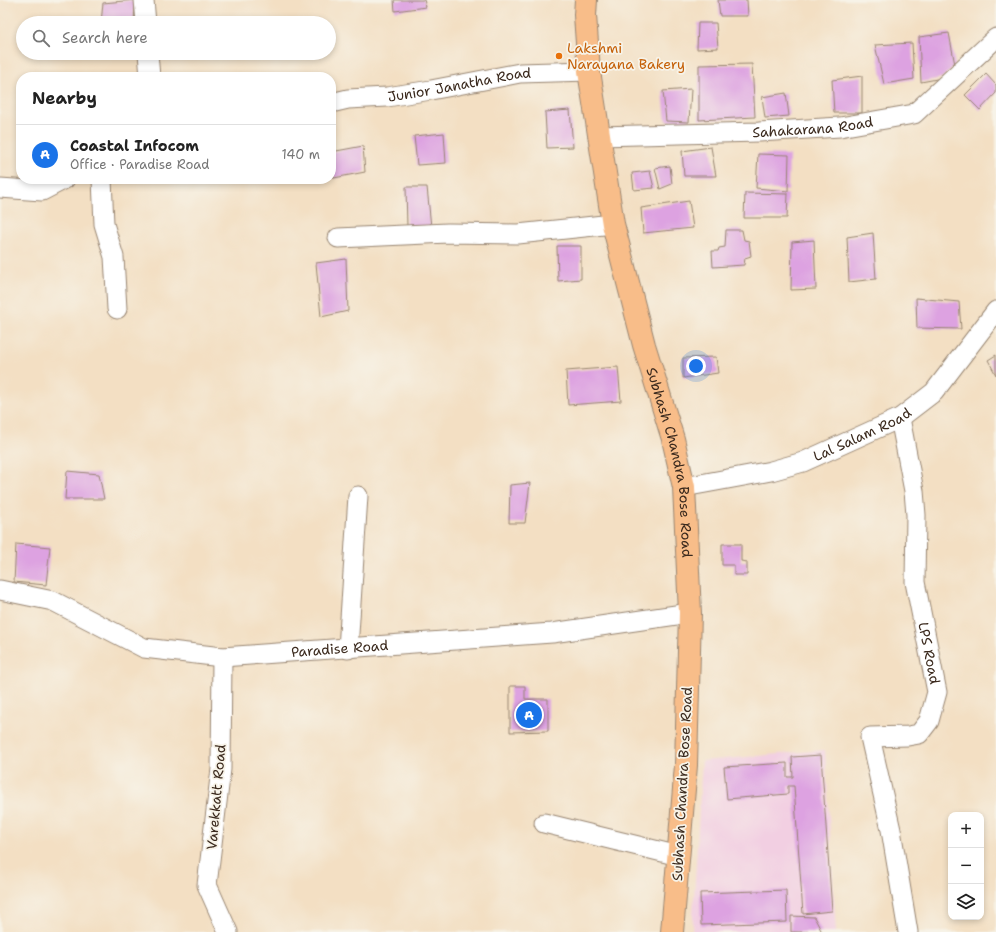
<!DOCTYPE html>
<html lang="en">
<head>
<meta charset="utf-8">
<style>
	body { margin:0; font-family:"Shantell Sans",sans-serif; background:#f6f6f6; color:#222 }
	.controls { position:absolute; right:12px; bottom:12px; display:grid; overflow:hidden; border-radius:8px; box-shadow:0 2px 6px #0003 }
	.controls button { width:36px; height:36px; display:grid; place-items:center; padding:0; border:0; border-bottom:1px solid #e0e0e0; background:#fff; color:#222; font:20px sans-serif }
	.you { position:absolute; left:696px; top:366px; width:14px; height:14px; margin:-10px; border:3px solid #fff; border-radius:50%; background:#1a73e8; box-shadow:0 0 0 6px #1a73e833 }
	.badge { display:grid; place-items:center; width:26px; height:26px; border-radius:50%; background:#1a73e8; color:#fff; font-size:13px; font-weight:700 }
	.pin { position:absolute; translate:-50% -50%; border:2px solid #fff; box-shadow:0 1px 4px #0006 }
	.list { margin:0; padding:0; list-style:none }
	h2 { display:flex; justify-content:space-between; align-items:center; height:52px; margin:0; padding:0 16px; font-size:17px }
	h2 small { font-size:13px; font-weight:400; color:#767676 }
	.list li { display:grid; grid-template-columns:26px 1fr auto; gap:12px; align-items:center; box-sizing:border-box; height:60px; padding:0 16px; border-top:1px solid #e0e0e0 }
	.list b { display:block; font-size:15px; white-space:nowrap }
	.list p { margin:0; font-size:13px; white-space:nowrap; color:#767676 }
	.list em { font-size:13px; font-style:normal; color:#767676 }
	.icon { flex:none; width:22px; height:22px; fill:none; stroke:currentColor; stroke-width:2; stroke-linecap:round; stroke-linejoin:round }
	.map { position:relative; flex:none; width:996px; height:932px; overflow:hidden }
	.search { position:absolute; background:#fff; box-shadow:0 2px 6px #0003; left:16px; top:16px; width:320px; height:44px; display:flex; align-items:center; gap:10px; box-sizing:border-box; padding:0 14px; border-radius:22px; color:#767676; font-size:15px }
	.panel { position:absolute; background:#fff; box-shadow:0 2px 6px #0003; left:16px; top:72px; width:320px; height:112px; border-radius:16px }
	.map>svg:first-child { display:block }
	.built { fill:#f2cfe2 }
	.building { fill:#dda2e1 }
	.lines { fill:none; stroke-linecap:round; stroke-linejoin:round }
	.minor-casing { stroke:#978470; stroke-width:21 }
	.major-casing { stroke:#978470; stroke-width:24 }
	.minor { stroke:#fff; stroke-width:19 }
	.major { stroke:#f8bd89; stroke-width:22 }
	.food-dot { fill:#e8710a; stroke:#f7f3e8; stroke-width:1.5 }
	.labels { text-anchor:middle; stroke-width:3.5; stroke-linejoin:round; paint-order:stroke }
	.food-label { font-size:14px; fill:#c56008; stroke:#f7f3e8; text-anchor:start }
	.street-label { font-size:14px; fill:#3b2a1e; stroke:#f7f3e8 }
</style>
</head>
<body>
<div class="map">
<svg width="996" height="932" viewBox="0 0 996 932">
	<rect width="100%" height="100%" fill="#f7f3e8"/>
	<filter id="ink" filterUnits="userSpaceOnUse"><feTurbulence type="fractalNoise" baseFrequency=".025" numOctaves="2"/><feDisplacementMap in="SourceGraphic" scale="8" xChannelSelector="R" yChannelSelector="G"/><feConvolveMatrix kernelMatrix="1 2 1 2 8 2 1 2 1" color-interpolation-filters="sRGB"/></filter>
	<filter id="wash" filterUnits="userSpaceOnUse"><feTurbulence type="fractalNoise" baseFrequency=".012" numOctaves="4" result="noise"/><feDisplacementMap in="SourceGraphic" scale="16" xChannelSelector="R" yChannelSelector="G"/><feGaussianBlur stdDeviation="0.9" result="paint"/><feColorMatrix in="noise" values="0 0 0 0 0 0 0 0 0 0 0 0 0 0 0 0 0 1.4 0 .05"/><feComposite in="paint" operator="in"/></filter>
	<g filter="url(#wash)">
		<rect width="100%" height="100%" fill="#f3dfc3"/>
		<path class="built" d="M825,750L836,932H692L702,761Z"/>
		<g id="blocks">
			<path class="building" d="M135,0L134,23H101L103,3Z
				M394,0H424L426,7L395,11Z
				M718,0H747L748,16H720Z
				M698,23H716L718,48L697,49Z
				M949,33L955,65L942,78L921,82L919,37Z
				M912,43L914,79L884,84L875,45Z
				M752,64L755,117L699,120V65Z
				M986,74L996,85V93L980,110L965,95Z
				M862,76V113H834L832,80Z
				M691,89L689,122L666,121L663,91Z
				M786,93L789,116L765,118L762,97Z
				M570,110L573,147L547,148L545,112Z
				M444,133L446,163L417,165L414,136Z
				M363,146L365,172L334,178L331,166V152Z
				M711,147L716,176H684L682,151Z
				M758,154L789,155L788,191L756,188Z
				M670,166L672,184L660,189L655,168Z
				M650,171L654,188L634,190L632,173Z
				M406,187H427L431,227H407Z
				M745,193L788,194L787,218H744Z
				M689,201L693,228L643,233L641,208Z
				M726,230H742L744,240L749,241L751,256L745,258L744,265L713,267L712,251H718L719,248L725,247Z
				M873,233L876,279L849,282L847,237Z
				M814,240L816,289L791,290L792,242Z
				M557,246H581V279L558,281Z
				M346,259L348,311L321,317L316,263Z
				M916,298L959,302L961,329L917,328Z
				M996,355V375L988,360Z
				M716,357L718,373L683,378V358Z
				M618,367L621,401L568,405L566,371Z
				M67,471L99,474L104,499H65Z
				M530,483L525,523H509L510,485Z
				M16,544L50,547L46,585L14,582Z
				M722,544H741V561L747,562V575H734V565H722Z
				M510,686H525V699H548V731L510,732Z
				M821,755L832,911L803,914L794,786H788V794L727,799L724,767L787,763V777H793L792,757Z
				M786,890L787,922L701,925L700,893Z
				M791,916L814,917L822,932H791Z"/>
		</g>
	</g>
	<g filter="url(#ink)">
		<use href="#blocks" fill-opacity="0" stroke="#978470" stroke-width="1"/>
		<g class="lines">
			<g class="minor-casing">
				<g id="minor">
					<path d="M144,0L146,23"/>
					<path d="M148,53L150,77"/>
					<path id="s1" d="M331,103L348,99L387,97L431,90L520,73L589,71"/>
					<path id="s2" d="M599,136L759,132L840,127L914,114L996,38"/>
					<path d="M102,179L104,224L114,257L117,309"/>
					<path d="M0,188L42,191L65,179"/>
					<path d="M338,238L448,233L518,234L613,224"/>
					<path id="s3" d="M900,418L914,491L916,515L915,582L937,692L929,721L919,734L908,736L870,737L891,830L908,932"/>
					<path id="s4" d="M684,487L771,471L803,462L900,418L934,392L996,311"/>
					<path id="s5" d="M0,590L53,601L144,648L222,657L552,633L690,613"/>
					<path d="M348,649L358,496"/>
					<path d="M222,657L221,769L207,885L228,932"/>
					<path d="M544,823L679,856"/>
				</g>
			</g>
			<g class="major-casing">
				<g id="major">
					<path id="s6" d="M586,0L585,15L589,71L613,224L644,345L673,439L684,487L690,613L686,765L672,932"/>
				</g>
			</g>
			<use href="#minor" class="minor"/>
			<use href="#major" class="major"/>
		</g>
	</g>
	<circle class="food-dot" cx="559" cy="56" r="4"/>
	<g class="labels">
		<g class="food-label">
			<text x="567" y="53">Lakshmi<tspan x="567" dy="16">Narayana Bakery</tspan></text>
		</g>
		<g class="street-label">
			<text dy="5" stroke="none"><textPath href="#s1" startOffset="130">Junior Janatha Road</textPath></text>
			<text dy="5" stroke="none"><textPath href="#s2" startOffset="214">Sahakarana Road</textPath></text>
			<text dy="5" stroke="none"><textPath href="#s4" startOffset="187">Lal Salam Road</textPath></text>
			<text dy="5" stroke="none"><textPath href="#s6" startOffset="472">Subhash Chandra Bose Road</textPath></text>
			<text dy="5" stroke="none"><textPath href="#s5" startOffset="353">Paradise Road</textPath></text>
			<text dy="5" stroke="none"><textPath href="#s3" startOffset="238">LPS Road</textPath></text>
			<text transform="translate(682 784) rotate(-87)" y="5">Subhash Chandra Bose Road</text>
			<text transform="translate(216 797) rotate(-85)" y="5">Varekkatt Road</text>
		</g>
	</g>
</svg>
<div class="controls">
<button>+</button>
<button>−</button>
<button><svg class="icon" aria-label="layers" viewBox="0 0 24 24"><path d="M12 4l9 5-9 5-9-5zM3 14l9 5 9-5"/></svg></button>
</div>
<div class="you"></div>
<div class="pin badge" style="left:529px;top:715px">A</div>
<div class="search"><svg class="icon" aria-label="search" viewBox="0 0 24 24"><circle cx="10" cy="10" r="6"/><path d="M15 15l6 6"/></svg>Search here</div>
<section class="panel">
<h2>Nearby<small></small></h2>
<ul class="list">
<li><span class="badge">A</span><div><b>Coastal Infocom</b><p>Office · Paradise Road</p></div><em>140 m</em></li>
</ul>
</section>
</div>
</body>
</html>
